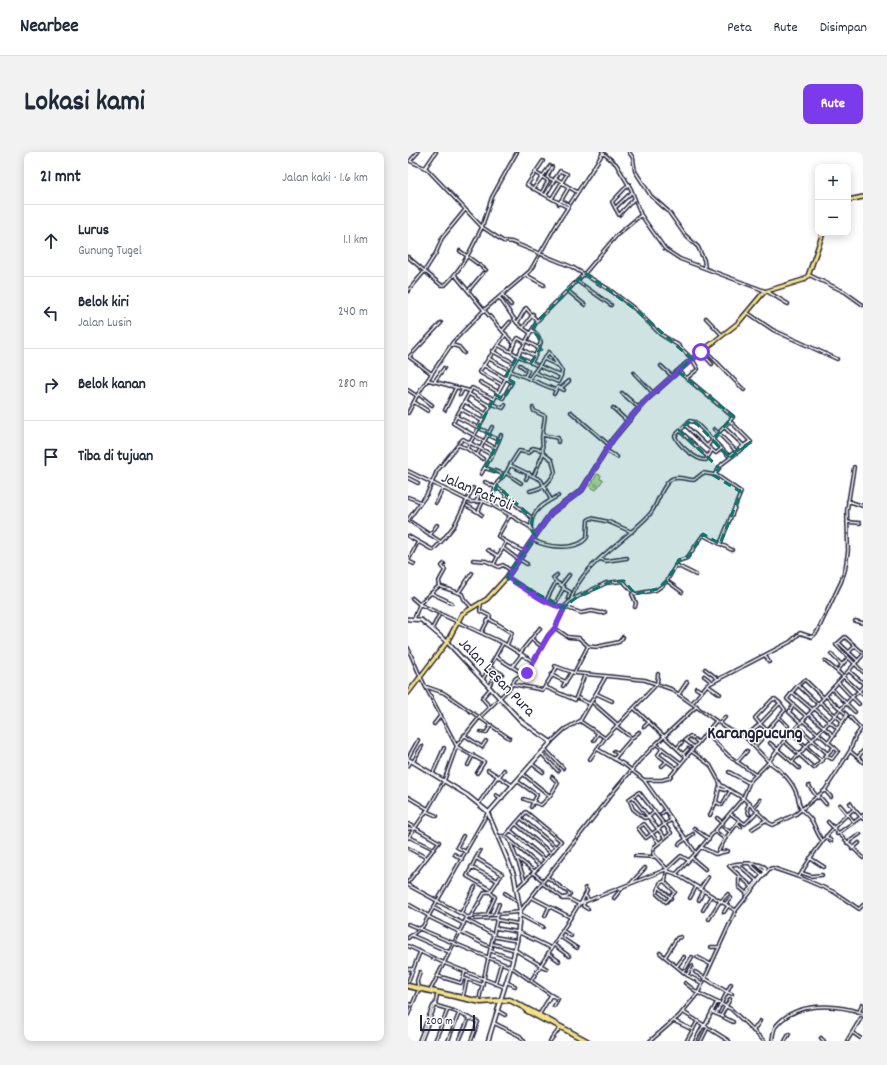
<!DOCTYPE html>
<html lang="id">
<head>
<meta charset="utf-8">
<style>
	body { margin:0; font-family:Dekko,sans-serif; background:#f2f2f3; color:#1f2937 }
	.controls { position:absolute; right:12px; top:12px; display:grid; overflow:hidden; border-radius:8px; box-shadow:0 2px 10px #0003 }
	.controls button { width:36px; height:36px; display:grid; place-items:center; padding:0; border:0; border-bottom:1px solid #e0e1e3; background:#fff; color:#1f2937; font:20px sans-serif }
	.scale { position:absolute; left:12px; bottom:10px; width:55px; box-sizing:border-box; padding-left:4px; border:2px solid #22223b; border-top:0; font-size:11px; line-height:14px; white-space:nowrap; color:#22223b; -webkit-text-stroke:3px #fff; paint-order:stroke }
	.stop { position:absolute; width:12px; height:12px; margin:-9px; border:3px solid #7c3aed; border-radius:50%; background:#fff }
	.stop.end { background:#7c3aed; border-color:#fff; box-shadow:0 1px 4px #0008 }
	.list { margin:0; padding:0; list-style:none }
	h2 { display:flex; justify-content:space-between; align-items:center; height:52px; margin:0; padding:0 16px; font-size:17px }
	h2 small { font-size:13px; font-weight:400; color:#747a83 }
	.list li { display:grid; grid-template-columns:26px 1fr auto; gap:12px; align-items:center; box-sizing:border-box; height:72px; padding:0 16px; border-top:1px solid #e0e1e3 }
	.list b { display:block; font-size:15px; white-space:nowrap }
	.list p { margin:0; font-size:13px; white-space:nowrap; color:#747a83 }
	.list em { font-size:13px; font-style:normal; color:#747a83 }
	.icon { flex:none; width:22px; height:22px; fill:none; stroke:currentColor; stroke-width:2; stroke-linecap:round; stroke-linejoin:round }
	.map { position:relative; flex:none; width:455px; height:889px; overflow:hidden; border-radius:8px }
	header { display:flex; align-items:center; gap:24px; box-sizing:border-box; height:56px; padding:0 20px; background:#fff; border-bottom:1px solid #e0e1e3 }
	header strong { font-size:19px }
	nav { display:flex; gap:22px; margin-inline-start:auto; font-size:14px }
	.intro { display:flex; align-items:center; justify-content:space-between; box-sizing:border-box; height:96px; padding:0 24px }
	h1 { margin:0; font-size:28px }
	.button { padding:10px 18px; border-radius:8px; background:#7c3aed; color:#fff; font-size:14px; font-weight:700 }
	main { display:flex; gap:24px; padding:0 24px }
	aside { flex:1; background:#fff; border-radius:8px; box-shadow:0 2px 10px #0003 }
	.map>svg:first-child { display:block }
	.cemetery { fill:url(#cemetery-stones); stroke:#6e816a }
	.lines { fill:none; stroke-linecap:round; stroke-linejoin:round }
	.street-casing { stroke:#22223b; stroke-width:4.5 }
	.secondary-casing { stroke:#22223b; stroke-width:5.5 }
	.primary-casing { stroke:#22223b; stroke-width:6 }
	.highway-casing { stroke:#22223b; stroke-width:7 }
	.street { stroke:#fff; stroke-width:1.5 }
	.secondary { stroke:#fff; stroke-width:2.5 }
	.primary { stroke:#f7e281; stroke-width:3 }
	.highway { stroke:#f7e281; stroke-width:4 }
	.route { stroke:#7c3aed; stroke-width:5 }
	.marked { fill:#0f766e; fill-opacity:0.2; stroke:#0f766e; stroke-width:3; stroke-dasharray:8 5; stroke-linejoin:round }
	.labels { text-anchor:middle; stroke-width:3; stroke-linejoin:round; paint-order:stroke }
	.street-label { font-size:16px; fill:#22223b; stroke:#fff }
	.quarter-label { font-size:18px; font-weight:bold; fill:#22223b; stroke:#fff }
</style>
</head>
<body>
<header>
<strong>Nearbee</strong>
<nav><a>Peta</a><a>Rute</a><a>Disimpan</a></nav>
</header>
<div class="intro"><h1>Lokasi kami</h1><a class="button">Rute</a></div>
<main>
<aside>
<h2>21 mnt<small>Jalan kaki · 1.6 km</small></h2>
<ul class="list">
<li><svg class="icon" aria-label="ahead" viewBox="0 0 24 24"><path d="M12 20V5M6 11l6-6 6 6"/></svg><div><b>Lurus</b><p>Gunung Tugel</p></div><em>1.1 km</em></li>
<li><svg class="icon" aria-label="left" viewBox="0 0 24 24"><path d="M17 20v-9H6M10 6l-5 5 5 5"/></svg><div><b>Belok kiri</b><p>Jalan Lusin</p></div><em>240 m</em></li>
<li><svg class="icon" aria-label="right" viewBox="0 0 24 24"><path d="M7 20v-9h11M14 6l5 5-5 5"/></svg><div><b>Belok kanan</b></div><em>280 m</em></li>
<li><svg class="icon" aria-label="arrive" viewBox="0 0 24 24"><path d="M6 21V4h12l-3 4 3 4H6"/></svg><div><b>Tiba di tujuan</b></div></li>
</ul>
</aside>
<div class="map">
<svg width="455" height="889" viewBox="0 0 455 889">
	<defs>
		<pattern id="cemetery-stones" width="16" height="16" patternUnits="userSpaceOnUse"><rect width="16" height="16" fill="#bae09a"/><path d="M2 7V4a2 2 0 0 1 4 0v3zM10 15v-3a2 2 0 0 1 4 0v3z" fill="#a0c086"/></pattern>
	</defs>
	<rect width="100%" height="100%" fill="#fff"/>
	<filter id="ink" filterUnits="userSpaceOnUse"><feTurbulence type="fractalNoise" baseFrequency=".025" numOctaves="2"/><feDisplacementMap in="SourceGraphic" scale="8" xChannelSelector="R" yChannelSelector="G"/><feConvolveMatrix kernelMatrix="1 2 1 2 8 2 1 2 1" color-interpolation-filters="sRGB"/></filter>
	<g filter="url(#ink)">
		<path class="cemetery" d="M189,322L193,323L192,327L195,328L188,338L182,335Z"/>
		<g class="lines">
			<g class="street-casing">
				<path id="street" d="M109,0L84,45L74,75L95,89L104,90L164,115L202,138L227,157L252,182L270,193L284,207L290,217L279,226
					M194,0L208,12L223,37L233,63L257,97L272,107L360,140L380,152
					M221,0L225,6L227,19L243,44L260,59L277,83L290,95L296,108L297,115
					M135,9L119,33L159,55
					M144,15L139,25L145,28
					M17,16L28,0
					M127,20L140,29L134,40
					M147,26L154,30
					M154,31L169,40
					M221,32L204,50L211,63L226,47
					M125,37L142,14
					M138,42L152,19L159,22L144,46
					M154,49L161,53
					M151,52L161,35
					M207,56L224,40
					M52,99L78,118
					M0,105L33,133H37C54,117 64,96 74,75L19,17L2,9L10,0
					M118,123L136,133
					M401,123L437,140L455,153
					M169,129L203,153
					M0,139L16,120L28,101L34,86L57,58
					M60,139L75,121
					M160,139L177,153
					M94,142L103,153
					M91,145L109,171
					M340,161L365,178L429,207
					M298,166L314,183
					M115,176L109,171L118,156L129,169
					M95,178L102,170
					M124,178L129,182L133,190L127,204
					M122,181L115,176L125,162
					M118,189L132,197
					M117,190L110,186L106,192L76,158L122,119L149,72L195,1
					M44,193L51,195L56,201
					M90,193L128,213
					M113,197L127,204L123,211
					M297,198L336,238
					M84,199L106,211
					M103,199L106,192
					M293,200L304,212
					M1,205L33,171
					M1,205L24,222
					M80,206L105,220L148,238L150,235L156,238
					M136,207L149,213
					M75,213L104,230L95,246L88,243
					M112,213L120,219L117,224
					M253,214L264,224
					M270,219L325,265L299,294L277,273
					M126,220L150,230L153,224L131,214
					M226,221L245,241
					M121,227L141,200L154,219L153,224
					M20,228L62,239
					M26,230L36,216
					M72,230L90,240
					M94,233L71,220L98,182
					M153,236L161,229
					M0,238L9,244
					M214,241L231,256
					M10,242L24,253
					M61,242L82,254
					M146,242L148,238
					M52,243L55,237
					M86,247L64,236L45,271L87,296
					M6,250L20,259
					M57,250L78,262
					M84,252L95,256L97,253
					M125,256L126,259L137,264L134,285L135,302L126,323
					M205,256L219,269
					M53,257L74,269
					M37,258L48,235
					M163,260L201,293
					M0,261L10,242L45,190L76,158L47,123
					M49,265L81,281
					M316,275L335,293
					M306,277L328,299
					M272,279L300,305
					M135,283L150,286V290
					M91,288L93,283
					M51,291L55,287L84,303L91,288L80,283
					M299,294L308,301L313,297
					M58,296L75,307
					M304,298L298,308C289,309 270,293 267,284L281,269L287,270L321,304L342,289
					M199,299L209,305
					M69,303L84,275
					M102,313L111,299L121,301L125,296L133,298
					M77,316L96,322
					M0,319L63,350L75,349L86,354L122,375L127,383
					M98,321L113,331
					M73,322L84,303
					M0,326L10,331
					M118,327L121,321
					M77,330L96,340L98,345L124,366
					M65,336L46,374L33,390L0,368L19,342L29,319L50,293L58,296L60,295L129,169L177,121L209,83L233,63
					M122,339C135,336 141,332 147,320L144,308L135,301
					M0,345L13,350
					M440,349L455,354
					M68,350L72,341
					M28,351L35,336
					M82,352L89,331L98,321L102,313L133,328L143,348
					M59,354L70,360L75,349
					M70,360L74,363
					M439,370L452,371
					M123,375C123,358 137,351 150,344
					M22,383L29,373
					M0,384L25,398L33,390
					M125,388C138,395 169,400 179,385L180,368L183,366L201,370L224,380
					M97,389L116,400
					M312,392L333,340L307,322L314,312L343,290L322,269
					M95,396L98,390L90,384L102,363
					M80,398L90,404L95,396L111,408
					M192,407L198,409L219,406
					M65,408L78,409L91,415L95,413L102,418
					M112,408L119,412
					M6,412L0,409L10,390
					M86,412L90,404
					M268,413L288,423
					M99,425L137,449L155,456L163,448L198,431L215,429L227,442L248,438L254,434L259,429L270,409L279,406L295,383L324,398
					M259,429L274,440
					M154,432L161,423
					M32,434L31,429L37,418L34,414L36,412
					M155,436L162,440L160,446
					M51,440L64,421
					M23,441L44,451
					M224,442L228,451L227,455
					M4,446L11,452L95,491L126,510
					M163,448C172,413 218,389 242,362C250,352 252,337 262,328C268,323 279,328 286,328L295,321L307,323
					M73,451L72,459L82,464L81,468
					M147,452L156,435L148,430
					M146,453L147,452L139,447L148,430L145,426L149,423
					M6,467L12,451L31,434L54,442L56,447L64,456
					M447,469L455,471
					M147,476L160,485L171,486L180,494L188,495L211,490L215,485
					M24,477L32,461
					M74,480L80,468H83L104,481L99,493
					M124,487L134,495
					M431,491L450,509
					M0,496L12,524L48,593
					M441,500L446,495
					M112,501L132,476
					M455,501L437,485L428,493L455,520
					M423,502L434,513
					M357,503L361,510
					M88,505L116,522
					M417,509L429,519L440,506
					M147,514L166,521L198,524
					M82,515L94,522
					M104,515L114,502
					M297,517L310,527
					M429,519L451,539L444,545L451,552
					M441,519L455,531
					M166,521L180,494
					M143,523L158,530
					M296,524L304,530
					M75,527L95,491
					M104,532L135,538L149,515
					M299,533L382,490L392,481L404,485L409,480L433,430L437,418L440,399L439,358L446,315
					M390,533L410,552
					M81,534L89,520
					M155,534L164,520
					M455,534L451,539L455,543
					M19,535L36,541L101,586
					M137,535L167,548L177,522
					M288,536L293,539
					M82,537L74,546L82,555
					M424,537L447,560
					M384,540L405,558
					M189,542L204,549
					M271,542L279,530
					M418,544L439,563L420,591
					M170,546L182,552
					M285,550L299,533L312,542
					M412,550L435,570
					M185,551L209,572
					M385,554L381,560L393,571
					M226,556L278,605
					M406,556L430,577
					M401,562L426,584
					M398,564L379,547L390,533L397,528L416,546
					M371,565L380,574
					M442,565L453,577L447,585L442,599
					M172,569L198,524L237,528L263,537L317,575L337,585L361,610L376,589L455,503
					M312,571L317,565
					M26,572L33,563
					M208,574L224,586L231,580
					M236,575L240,571
					M390,575L420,602
					M359,578L377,558L372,551L352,572L366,584
					M73,580L78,581L83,573
					M298,581L321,604L348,623
					M383,581L414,609
					M56,583L74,595L78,589
					M337,585L352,572L347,566L364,548L367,547L372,551
					M197,586L246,535L249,531L250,522
					M186,588L190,581
					M376,589L406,616L426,595L395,569
					M143,590L157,577L172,569L197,586L189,597L217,613L236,628L288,701L268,722
					M362,591L391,616
					M347,594L359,581
					M49,595L76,610L69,621
					M286,595L277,588L282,584L290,590
					M269,596L274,590
					M137,597L155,616
					M254,597L250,603L268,616
					M206,599L210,602
					M283,599L302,613L313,633L335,646L342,629L361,610C372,617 385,630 389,643C391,648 391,654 394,658C397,662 401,664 404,669C408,676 409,682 414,688
					M133,601L150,619
					M275,602L280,597
					M419,604L424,607L430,599L426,595
					M450,605L455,599
					M0,606L10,588
					M182,607L189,597
					M206,607L224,586
					M5,610L14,594
					M329,610L339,599
					M384,610L444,545L430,530
					M273,611L248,592L289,554
					M124,612L135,620
					M60,613L65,603
					M0,614L3,609
					M254,614L258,610
					M80,618L104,633
					M321,620L341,631
					M25,621L36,596
					M115,622L142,644L133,653L116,647
					M90,626L96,618
					M236,628H254L261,626L308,569
					M109,629L129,643L123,655
					M312,632L308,650L314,653L322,639
					M401,634L410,646
					M311,636L317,638L319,637
					M417,638L423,645
					M88,643L94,647
					M142,644L150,631L144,625
					M411,644L418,652
					M0,645L20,657
					M225,645L257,686
					M71,651L89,625
					M442,651L446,657
					M432,653L446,670
					M346,655L352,648
					M18,659L29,664
					M247,659L241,665L236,666L225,657L221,647L231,640L263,681L246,695L245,702L259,717L257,730L267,740L258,750L249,742L252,731L257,729
					M118,660L153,689L132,714L97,684Z
					M253,662L258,658
					M323,662L337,672L350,659
					M341,662L339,656L342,651
					M302,663L308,650
					M261,665L268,674
					M113,666L148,695
					M309,666L315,671
					M420,670L455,706
					M329,671L333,675
					M0,672L31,690L0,730
					M108,672L143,701
					M314,674L322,680
					M286,676L301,687
					M0,677L6,676
					M344,677L358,668
					M102,678L137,707
					M308,680L317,687
					M429,682L453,665L455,667
					M55,684L49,695L58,700
					M91,684H97
					M418,684L423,689
					M1,685L26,697
					M0,686L20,657L36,629L49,593L71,566L102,536L107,527L120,519L140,484L147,476L157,455L173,461L184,459L193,461L197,460
					M102,689L108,705L126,719
					M251,691C246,685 241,678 236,672L230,676L238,686L263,668
					M439,691L452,682
					M271,692L285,682
					M293,695L307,702L320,699
					M0,696L19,706
					M444,697L451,691
					M289,700L335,646L361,671L365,673L388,662L417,638L442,599L455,610
					M46,702L54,707
					M309,702L317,687L331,669
					M227,704L246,705
					M68,706L72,699
					M284,706L297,717
					M402,706L416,715
					M109,707L117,729
					M330,712L349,729
					M342,712L354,723
					M350,713L357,720
					M63,715L90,729
					M259,717L273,704L280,708
					M125,721L134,728
					M394,721L403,724L414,723
					M331,724V735L338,741
					M391,725L426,740L451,757L455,753
					M224,730L237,716
					M135,732L155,746L159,745L162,742L139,725
					M0,733L59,765
					M251,735L263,746
					M109,736L132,714
					M292,737L300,725
					M97,741L110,750
					M338,742L357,720L358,716C352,710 329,710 321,714L344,735
					M177,743L179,739L177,736
					M123,745L162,765
					M206,746L215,735
					M282,746L288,735
					M154,747H161L171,752
					M291,748L295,740
					M177,749L175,754L180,757
					M313,749L320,742
					M173,751L177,743L180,747
					M0,752L21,764
					M317,752L323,746
					M26,756L56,772
					M113,758L206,639L233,607L248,592
					M295,758L303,744
					M316,760L320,754
					M53,761L67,735
					M87,762L91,752
					M79,763L87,745L82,740
					M112,763L135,775
					M63,764L77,740H82L94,722L68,706L59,724L83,738
					M137,764L141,755
					M21,765L84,796
					M67,767L89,766
					M301,767L312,749
					M58,768L86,783
					M89,768L111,772
					M0,772L103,815L143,843L131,863
					M87,776L110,780L143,796
					M154,778L163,784
					M3,783L41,800
					M151,784L169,796
					M87,785L109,789
					M273,785L269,786L257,805L279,823L294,831
					M0,786L15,774L79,662
					M85,792L107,798
					M146,793L161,804
					M0,794L36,811L96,835
					M303,795H310
					M107,798L139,817
					M83,799L105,807
					M140,801L151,809
					M252,801L257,805
					M289,805L302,812
					M269,814L276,805
					M0,817H4
					M57,819L55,826L75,833
					M275,820L284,805
					M287,820L319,840L308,862
					M279,823L284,814
					M30,824L53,831L55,826
					M123,829L171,752L257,718L268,722L327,758
					M0,830L12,800
					M98,830L107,834
					M277,831L290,841L323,857L356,889
					M87,832L93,811
					M323,832L319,840L324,842
					M10,835L9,829L12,820
					M23,837L59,765L112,760
					M143,843L150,847L146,854
					M55,844L59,827
					M322,847L313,864L325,870
					M71,848L90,762
					M0,852L4,853
					M26,853L46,859L70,870L63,889
					M90,859L97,863
					M275,860L321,889
					M304,860L313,864
					M451,860L454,852
					M0,863L10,839
					M266,869L285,878
					M86,871L112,884L116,889
					M296,875L309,850
					M345,879L352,869
					M445,881L455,888
					M413,886L416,889
					M279,888L289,870
					M11,889L25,854
					M13,889L27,854L29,843
					M27,889L40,857
					M40,889L51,861
					M51,889L61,866
					M142,889L152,876
					M242,889L271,864L290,841L328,758L361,717L365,716L391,725C406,699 422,676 446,657L453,665L455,663
					M287,889L295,874
					M293,889L299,877
					M364,889C365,884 365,878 368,874C388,849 428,852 455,861
					M377,889L381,882
					M439,889L453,866"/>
			</g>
			<g class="secondary-casing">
				<path id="secondary" d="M0,467L13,468L18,472L39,490L114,570L143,590L80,661
					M0,607L59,643L79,659L106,723L112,758L109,788L103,815L80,889"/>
			</g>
			<g class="primary-casing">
				<path id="primary" d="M440,48L455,45
					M0,541L39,490L54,462L79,447L99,425L143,361L174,338L205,287L237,249L278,212L330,171L356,140L395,128L400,124L415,81"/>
			</g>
			<g class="highway-casing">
				<path id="highway" d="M0,834L73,850L102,848L179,889
					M118,858L140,870"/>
			</g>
			<use href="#street" class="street"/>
			<use href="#secondary" class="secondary"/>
			<use href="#primary" class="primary"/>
			<use href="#highway" class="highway"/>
		</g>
	</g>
	<g class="lines" filter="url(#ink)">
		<path class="route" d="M119,521L140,484L147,476L157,455C147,458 109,432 99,425L142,362L174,338L201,293L219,269L243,243L293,200"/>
	</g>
	<path class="marked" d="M177,121L227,157L284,207L270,219L325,264L305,288L320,304L343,290L322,306L289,272L283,268L271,278L311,316L305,323L333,340L312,392L295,382L281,404L271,408L259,429L249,437L227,442L216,429L202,430L169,445L155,456L99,425L127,383L123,376L124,366L96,340L87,337L95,322L77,316L91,288L70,276L88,243L95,247L105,230L97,225L110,204L123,211L132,197L131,185L124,178L128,171Z"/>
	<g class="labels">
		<g class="street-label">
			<text transform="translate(70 338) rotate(23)" y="6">Jalan Patroli</text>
			<text transform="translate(90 524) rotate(46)" y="6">Jalan Lesan Pura</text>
		</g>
		<g class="quarter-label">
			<text x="347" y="586">Karangpucung</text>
		</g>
	</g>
</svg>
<div class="controls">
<button>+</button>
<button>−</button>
</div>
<div class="scale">200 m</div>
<div class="stop" style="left:293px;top:200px"></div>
<div class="stop end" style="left:119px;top:521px"></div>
</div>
</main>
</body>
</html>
